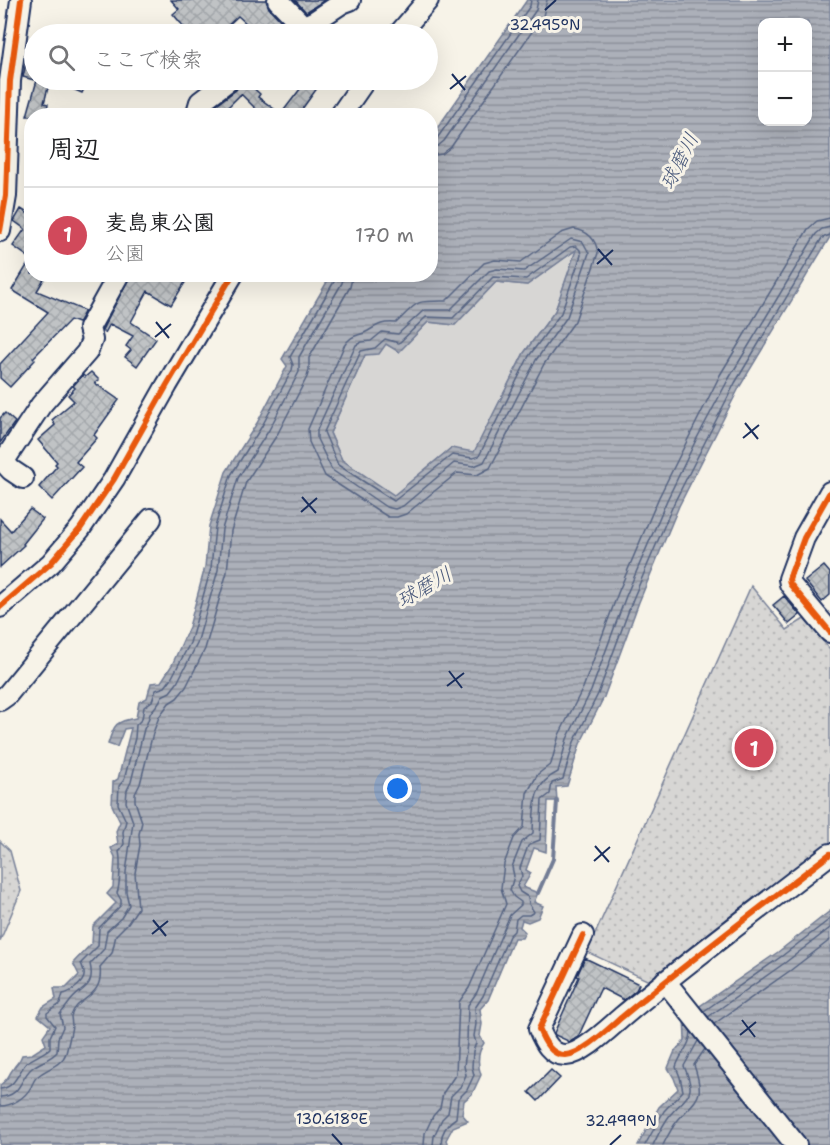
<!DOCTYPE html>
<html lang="ja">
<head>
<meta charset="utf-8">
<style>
	body { margin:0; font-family:"Shantell Sans","Klee One",sans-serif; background:#f2f2f2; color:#202124 }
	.controls { position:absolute; right:18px; top:18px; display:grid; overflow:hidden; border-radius:12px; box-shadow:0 6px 24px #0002 }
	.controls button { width:54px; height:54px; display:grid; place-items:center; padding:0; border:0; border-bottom:2px solid #e0e0e0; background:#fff; color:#202124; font:30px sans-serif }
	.you { position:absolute; left:398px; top:789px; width:21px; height:21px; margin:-15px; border:4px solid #fff; border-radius:50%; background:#1a73e8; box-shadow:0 0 0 9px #1a73e833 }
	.badge { display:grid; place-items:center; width:39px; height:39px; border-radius:50%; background:#d1495b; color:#fff; font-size:20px; font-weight:700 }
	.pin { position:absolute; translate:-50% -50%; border:3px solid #fff; box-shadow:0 2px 6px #0006 }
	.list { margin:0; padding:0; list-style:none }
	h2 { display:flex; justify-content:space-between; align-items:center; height:78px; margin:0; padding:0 24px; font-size:26px }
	h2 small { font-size:20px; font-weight:400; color:#757577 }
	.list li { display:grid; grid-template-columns:39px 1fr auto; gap:18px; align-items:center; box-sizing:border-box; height:96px; padding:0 24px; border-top:2px solid #e0e0e0 }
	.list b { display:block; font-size:22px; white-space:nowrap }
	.list p { margin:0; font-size:20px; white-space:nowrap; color:#757577 }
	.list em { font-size:20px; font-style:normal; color:#757577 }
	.icon { flex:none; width:33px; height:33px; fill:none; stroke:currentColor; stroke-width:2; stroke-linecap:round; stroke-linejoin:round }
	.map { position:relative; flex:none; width:830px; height:1145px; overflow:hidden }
	.search { position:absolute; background:#fff; box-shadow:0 6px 24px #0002; left:24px; top:24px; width:414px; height:66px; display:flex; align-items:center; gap:15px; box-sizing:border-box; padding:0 21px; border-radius:33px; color:#757577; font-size:22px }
	.panel { position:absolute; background:#fff; box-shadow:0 6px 24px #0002; left:24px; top:108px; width:414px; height:174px; border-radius:24px }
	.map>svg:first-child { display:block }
	.grass { fill:#d7d6d4; stroke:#798299; stroke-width:1.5 }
	.park { fill:url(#park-dots); stroke:#798299; stroke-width:1.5 }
	.water { fill:url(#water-rules); stroke:#727c95; stroke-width:1.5; fill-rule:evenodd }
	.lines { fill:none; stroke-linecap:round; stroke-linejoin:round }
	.shore { stroke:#556382; stroke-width:1.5 }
	.stream { stroke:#727c95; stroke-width:4 }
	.building { fill:url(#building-cross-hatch); stroke:#1b2f5e; stroke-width:1.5 }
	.minor-casing { stroke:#1b2f5e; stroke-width:24 }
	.minor { stroke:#f7f3e8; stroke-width:20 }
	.cycleway-casing { stroke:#f7f3e8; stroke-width:10 }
	.cycleway { stroke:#e8590c; stroke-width:6 }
	.ticks { fill:none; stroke:#1b2f5e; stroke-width:2 }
	.labels { text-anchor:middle; stroke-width:6; stroke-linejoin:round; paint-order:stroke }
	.water-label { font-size:20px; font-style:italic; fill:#465679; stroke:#f7f3e8 }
	.ticks-label { font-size:15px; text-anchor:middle; fill:#1b2f5e; stroke:#f7f3e8; stroke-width:6; stroke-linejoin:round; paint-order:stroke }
</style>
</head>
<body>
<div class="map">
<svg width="830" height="1145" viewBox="0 0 830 1145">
	<defs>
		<pattern id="park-dots" width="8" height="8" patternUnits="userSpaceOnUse" patternTransform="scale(1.5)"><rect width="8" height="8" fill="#d7d6d4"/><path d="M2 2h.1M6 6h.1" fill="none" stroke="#b8b8b8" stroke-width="1.8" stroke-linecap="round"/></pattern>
		<pattern id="water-rules" width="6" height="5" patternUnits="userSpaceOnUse" patternTransform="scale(1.5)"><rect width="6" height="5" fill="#acb0b9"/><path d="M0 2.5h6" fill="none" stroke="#8b909a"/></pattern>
		<pattern id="building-cross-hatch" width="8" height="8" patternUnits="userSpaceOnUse" patternTransform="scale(1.5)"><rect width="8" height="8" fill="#c0c3c5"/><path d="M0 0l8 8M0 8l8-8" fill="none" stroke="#a4a8ac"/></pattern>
	</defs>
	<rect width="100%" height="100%" fill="#f7f3e8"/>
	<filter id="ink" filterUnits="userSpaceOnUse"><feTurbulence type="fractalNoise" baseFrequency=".0167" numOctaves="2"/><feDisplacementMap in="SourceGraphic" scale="12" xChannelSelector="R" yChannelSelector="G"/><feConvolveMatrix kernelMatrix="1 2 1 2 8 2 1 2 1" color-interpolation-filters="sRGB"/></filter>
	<g filter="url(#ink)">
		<path class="grass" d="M577,249L555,311L524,353L474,453L451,448L394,496L342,460L330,433L365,355L386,344L399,351L428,322L455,325L496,282L527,285Z"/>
		<path class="park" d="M751,586L787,630L804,619L830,649V848L778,889L649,981L587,952Z
			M0,841L10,851L21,891L0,941Z"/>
		<path class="water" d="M527,0H830V237L740,386L679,506L639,602L604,697L580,744L567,786L556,787L557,801H548L546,852L534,848L526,870L531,873L523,887L538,893L534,902L543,906L538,918L528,922L522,920L520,927L525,932L522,938H514L488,1000L480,1009L482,1024L480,1036L484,1043C477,1053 477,1063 481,1075L472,1094L464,1101L462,1114L468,1121L453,1127L446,1140L448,1145H0V1085C10,1078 7,1077 13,1069C16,1063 20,1062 22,1055L32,1054L46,1045L43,1036L50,1026L38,1016L43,1007L56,999L54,988H66L79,975L73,963L92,943L93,926L116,903L107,894L113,887L115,857L111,848L118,844L116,831L120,822L112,805L113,782L118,779L131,728L124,729L117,747L108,744C114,724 116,721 136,718L139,702L147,698L151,683L161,682L172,665L189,627L205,567L209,526L226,472L257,423L287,366L282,359L331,275L430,274L431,137ZM762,22H808V122H762ZM576,250L555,311L524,353L474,452L451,448L394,495L342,460L330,433L365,355L379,354L386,344L399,352L428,322L455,325L496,282L527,285Z
			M830,911V1145H638L659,1107L678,1089L674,1078L668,1068L675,1051L685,1040L684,1017L778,952Z"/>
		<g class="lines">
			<path class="shore" d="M430,140L438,137L530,6L531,0
				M430,147L438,146L444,141L536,10L538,0
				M430,156L442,154L451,147L543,16L547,0
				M574,229C588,231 596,239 598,253L575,321L544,364L490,468L477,475L457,473L406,514L397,517H388L325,476L309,442L308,429L344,346C352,333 358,337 368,331C379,324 383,322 396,323C420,300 413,301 446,301L484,263L495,260L521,262L561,233Z
				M571,239L583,242L589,253L567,317L536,360L484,462L474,466L454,463L403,506L395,509L386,507L332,470L317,439V430L356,345L362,342L371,341L382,332L398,334L424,310H450L489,271L497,269L524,271Z
				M576,246L580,250L581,255L561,313L529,356L479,456L473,458L452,455L394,501L338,465L324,432L361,351L375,348L385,339L399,343L426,317L453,318L493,277L526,279L570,247Z
				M704,1011L782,956L830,919
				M708,1017L786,962L830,928
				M714,1024L791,970L830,940
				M0,1089C15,1088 18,1073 26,1063C27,1061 45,1053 50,1048V1037L55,1026L47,1016V1013L60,1004L63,994C70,993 86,982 84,973C84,969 82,966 81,963L98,946L99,928L121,905V900L117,893C120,886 121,859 119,852L124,844L123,832L126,821L118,804L119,786L124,780L135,738L136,725L142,719L144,707L152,701L156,690L165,687L171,679L190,643L211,568L215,527L231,475L262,426L292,370L293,365L290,357L335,280L336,274
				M0,1097C22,1096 19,1079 32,1068C39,1062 50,1060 57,1052L58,1038L63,1027L60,1014C64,1010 66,1007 69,1003C80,987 96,989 90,964L104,949L107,931L121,918L129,905L126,892V872L133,822L126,802L127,790L131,782L144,729C148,723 148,720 150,714C153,708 159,705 162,696L170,692L177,683L197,644L218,570L222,529L238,478L269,430L299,372V357L342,283L344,274
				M0,1106C12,1106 25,1098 31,1087C33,1083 34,1079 38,1076C48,1068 62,1065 66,1053C67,1050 72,1028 72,1025C72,1025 71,1017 71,1016C77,996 104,999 100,967L112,953L116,935L128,923L138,908L135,873L140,845L139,834L142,822L135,801V794L140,784L153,733L159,717L169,703L177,698L186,687L205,649L227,572L231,531L246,482L277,435L307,377L309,370V358L350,287L353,274
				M424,1145L425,1133L433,1116L440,1108L443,1093L456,1074L459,1002L469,988L506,904L501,888L504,864L514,838L524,827L527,793L538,774L551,764L559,735L583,688L618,593L659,497L720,375L808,229L817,221L830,218
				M433,1145L434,1136L442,1119L448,1113L451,1096L461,1086L466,1075L464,1066L467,1043L468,1005L477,992L510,915L521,905V902L514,897L510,890L514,876L512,867L522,842L533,833C534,807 532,784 558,772L567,739L591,691L626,596L667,500L696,440L728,380L816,234L822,229L830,227
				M442,1145C439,1134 448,1123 456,1118L458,1099L467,1090L474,1075L472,1067L473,1051L476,1043L474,1036L476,1024L475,1008L483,996L509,936L514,931L516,919L521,915H529L534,912L529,904L528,897L520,892L517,886L522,876L520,868L528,846L532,843L540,840L542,800L550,794L552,783L563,779L574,742L598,694L633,599L674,503L735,383L822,238L830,235
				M645,1145L664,1111L683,1091L680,1077L676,1067C680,1054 691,1045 691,1031
				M653,1145C658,1135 663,1124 670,1115C688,1094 697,1096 684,1066L698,1041
				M663,1145C667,1137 672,1127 678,1120C699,1096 705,1098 694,1065L705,1049"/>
			<path class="stream" d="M538,893L553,859L557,801"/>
		</g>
		<path class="building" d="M171,0H266L269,8L283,23L274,34H258L238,16L219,34H190L173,14L179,9Z
			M295,0H325L306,12Z
			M30,43L34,44V80L23,77Z
			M37,80H50L44,103L48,104L45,116H27Z
			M52,80H88L82,93Z
			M245,80L260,94L258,97L281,114L307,80H323L297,116H263L241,94L219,116H209L210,109L236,90L241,81L242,82Z
			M21,209L32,216V274H47L37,291L85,311L78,323L70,320L33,358L35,360L10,387L0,378V364L48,312L12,290L31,259L13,246L25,229L14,221Z
			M131,274H176L186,281L171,305L148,291L131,322L156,339L137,366L125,357L131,350L126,346L133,336L110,324L105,333L102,330Z
			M91,372L99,380L95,383L119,400L94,435L97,438L76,462L82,467L52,500L39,487L57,466L55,464L57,462L38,440L55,425L52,420L74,401L68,395L75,388L73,386L83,375L85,377Z
			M5,413L15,422L0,443V418Z
			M30,509L43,519L23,544L24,545L0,567V519L11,531Z
			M824,566L830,573V595L822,602L805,581Z
			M784,596L800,615L789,624L773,605Z
			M585,958L639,984L636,990L624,1000L601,988L578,1037L570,1042L555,1035L554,1033L579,977L577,976Z
			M551,1070L560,1078L538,1101L529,1092Z"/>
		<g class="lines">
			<g class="minor-casing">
				<path id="minor" d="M278,0L303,26
					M288,34L315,21L342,3L350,0
					M399,34L428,0
					M196,116L200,102L229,80
					M340,116L365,80
					M0,231L6,196L10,81L21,0
					M0,458L11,470L23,478
					M4,461L41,405L87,352L92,340L89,328L119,274
					M830,492L804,538L789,579L790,584L830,632
					M0,607L51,563L80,529L114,479L167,385L233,274
					M0,700L7,695L151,519
					M583,935L539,1029C544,1041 551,1056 566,1055C583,1054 609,1028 622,1017C690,960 760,908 830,854
					M665,981L796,1145"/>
			</g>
			<use href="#minor" class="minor"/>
			<g class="cycleway-casing">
				<path id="cycleway" d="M0,231L6,196L10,81L21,0
					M830,492L804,538L789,579L790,584L830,632
					M0,607L51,563L80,529L114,479L167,385L233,274
					M583,935L539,1029C544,1041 551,1056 566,1055C583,1054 609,1028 622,1017C690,960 760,908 830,854"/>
			</g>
			<use href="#cycleway" class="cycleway"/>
		</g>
	</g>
	<path class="ticks" d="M545,10L556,0M452,74L465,90M450,89L466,76M598,249L612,265M597,264L613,250M156,322L169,338M155,337L171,324M745,423L758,439M743,438L759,425M302,497L316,513M301,512L317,498M449,671L462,688M447,686L464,673M595,846L609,862M594,861L610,847M153,920L166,936M152,934L168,921M742,1020L755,1037M740,1035L756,1022M332,1134L342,1145M610,1145L621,1135"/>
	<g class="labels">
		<g class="water-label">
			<text transform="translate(679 161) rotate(-63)" y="7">球磨川</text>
			<text transform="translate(424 587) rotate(-30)" y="7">球磨川</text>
		</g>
	</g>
	<g class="ticks-label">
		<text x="545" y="30">32.495°N</text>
		<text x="332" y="1124">130.618°E</text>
		<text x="621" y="1126">32.499°N</text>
	</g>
</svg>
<div class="controls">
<button>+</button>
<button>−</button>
</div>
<div class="you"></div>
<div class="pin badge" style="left:754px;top:748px">1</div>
<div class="search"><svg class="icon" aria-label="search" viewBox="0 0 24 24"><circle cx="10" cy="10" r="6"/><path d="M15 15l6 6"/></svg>ここで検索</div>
<section class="panel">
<h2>周辺<small></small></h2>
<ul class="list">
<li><span class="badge">1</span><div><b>麦島東公園</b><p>公園</p></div><em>170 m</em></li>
</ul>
</section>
</div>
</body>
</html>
